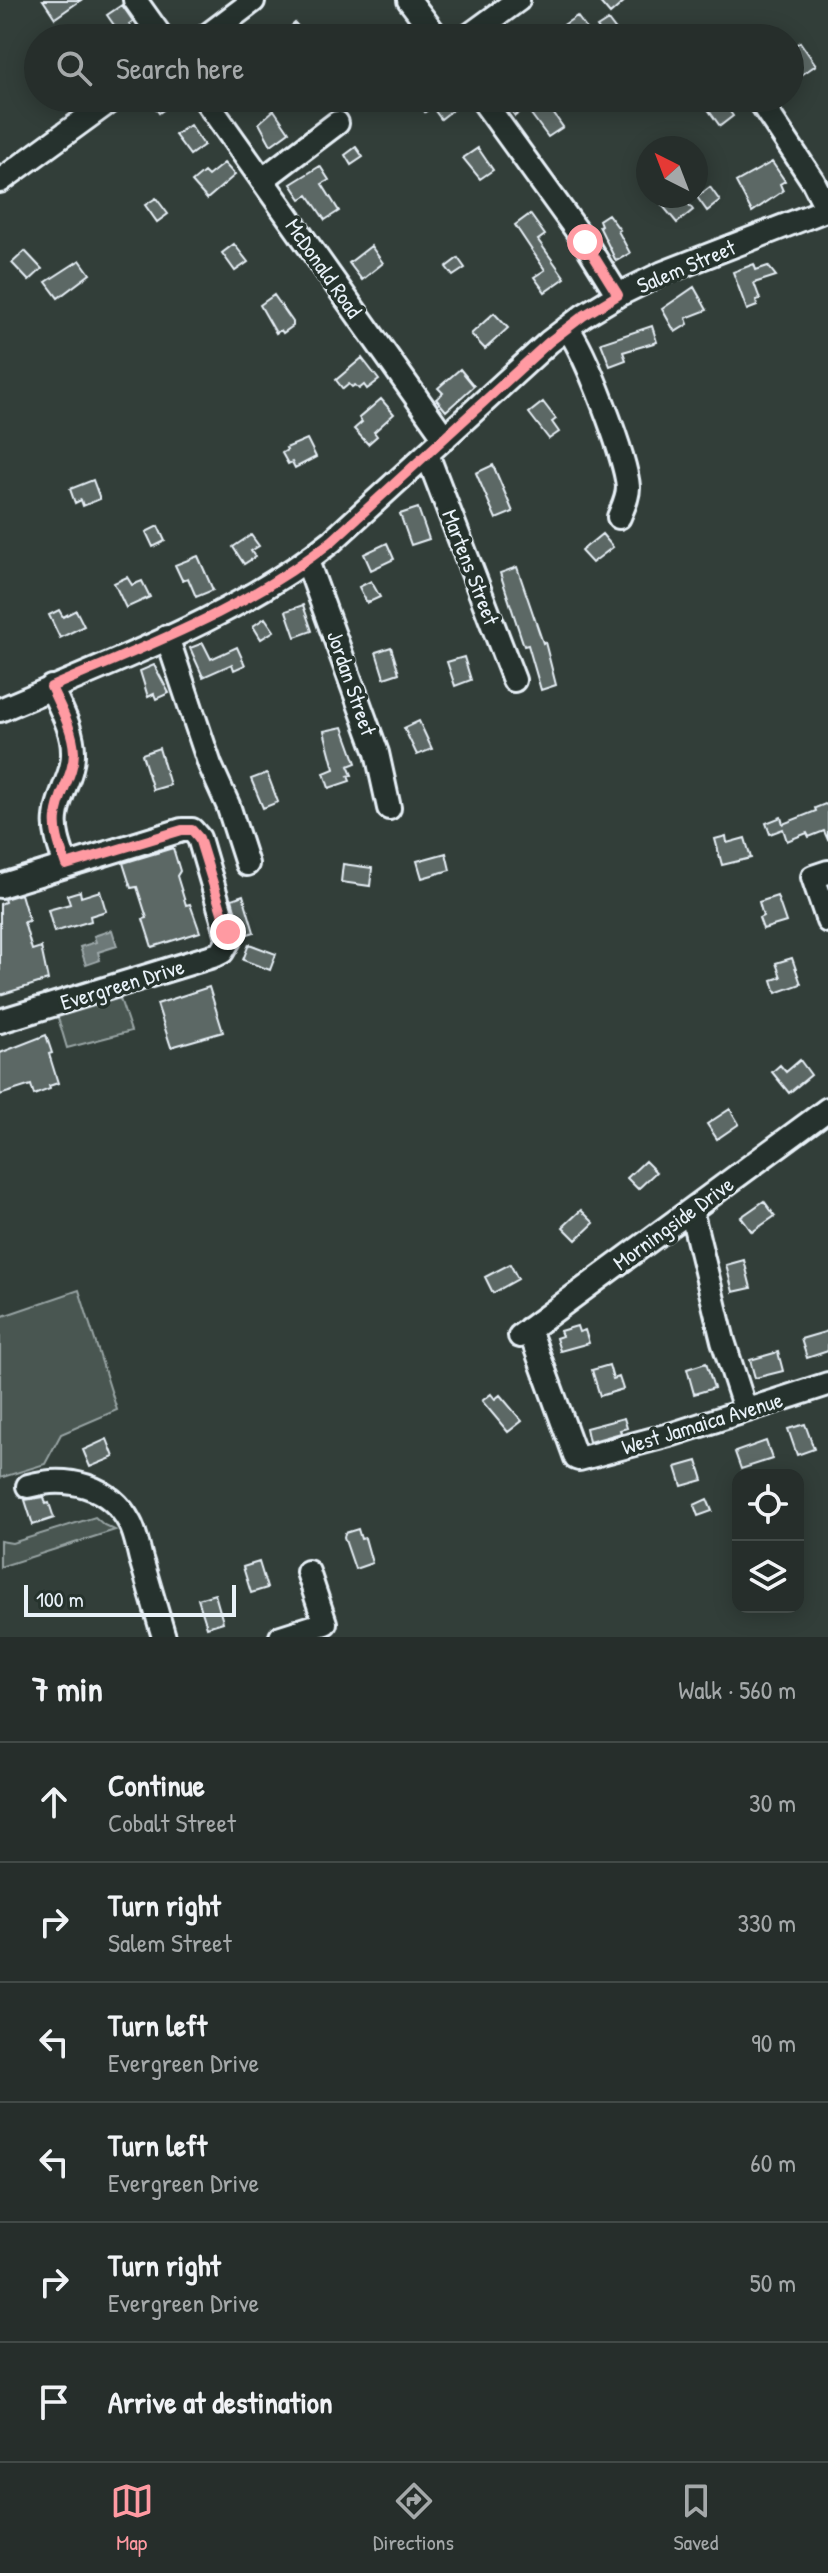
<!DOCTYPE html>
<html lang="en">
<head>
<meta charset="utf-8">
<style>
	body { margin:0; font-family:"Patrick Hand",sans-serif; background:#323a37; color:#f1f3f6 }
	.controls { position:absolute; right:24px; bottom:24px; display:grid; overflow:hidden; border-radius:16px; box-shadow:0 4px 20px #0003 }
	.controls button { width:72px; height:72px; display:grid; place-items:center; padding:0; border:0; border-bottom:2px solid #424a47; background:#262e2b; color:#f1f3f6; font:40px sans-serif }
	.compass { position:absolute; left:636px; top:136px; width:72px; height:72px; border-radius:50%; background:#262e2b; box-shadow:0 4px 20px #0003; rotate:318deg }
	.scale { position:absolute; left:24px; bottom:20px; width:212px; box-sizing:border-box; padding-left:8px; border:4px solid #e8f1f8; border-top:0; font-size:22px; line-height:28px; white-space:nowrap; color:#e8f1f8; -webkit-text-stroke:6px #26332d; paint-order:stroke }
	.stop { position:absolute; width:24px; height:24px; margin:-18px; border:6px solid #ff9aa2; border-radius:50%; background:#fff }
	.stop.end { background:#ff9aa2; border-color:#fff; box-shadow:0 2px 8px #0008 }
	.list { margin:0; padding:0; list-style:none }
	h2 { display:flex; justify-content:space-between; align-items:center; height:104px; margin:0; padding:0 32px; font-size:34px }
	h2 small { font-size:26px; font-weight:400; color:#a4a8a9 }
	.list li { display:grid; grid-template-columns:52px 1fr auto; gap:24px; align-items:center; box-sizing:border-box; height:120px; padding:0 32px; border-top:2px solid #424a47 }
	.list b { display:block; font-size:30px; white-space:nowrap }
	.list p { margin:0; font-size:26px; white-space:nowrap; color:#a4a8a9 }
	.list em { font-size:26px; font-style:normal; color:#a4a8a9 }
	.icon { flex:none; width:44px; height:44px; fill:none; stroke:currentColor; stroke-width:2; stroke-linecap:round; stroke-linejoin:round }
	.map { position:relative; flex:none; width:828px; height:1637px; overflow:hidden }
	.search { position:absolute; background:#262e2b; box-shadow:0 4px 20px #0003; left:24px; right:24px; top:24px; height:88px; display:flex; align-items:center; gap:20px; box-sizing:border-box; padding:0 28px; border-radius:44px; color:#a4a8a9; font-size:30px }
	.sheet { height:824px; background:#262e2b }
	nav { display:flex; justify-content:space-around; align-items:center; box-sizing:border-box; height:112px; border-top:2px solid #424a47; background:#262e2b; font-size:22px; color:#a4a8a9 }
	nav a { display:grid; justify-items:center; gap:4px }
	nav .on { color:#ff9aa2 }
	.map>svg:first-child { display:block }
	.green { fill:#495651; stroke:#98a4a4; stroke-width:2 }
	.water { fill:#6d7978; stroke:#9ea9ab; stroke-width:2 }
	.building { fill:#5c6865; stroke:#e8f1f8; stroke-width:2 }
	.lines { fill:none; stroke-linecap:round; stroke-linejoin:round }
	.minor-casing { stroke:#e8f1f8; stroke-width:28 }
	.minor { stroke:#26332d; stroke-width:22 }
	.route { stroke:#ff9aa2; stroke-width:10 }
	.labels { text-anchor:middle; stroke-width:7; stroke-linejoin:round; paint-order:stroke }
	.street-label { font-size:22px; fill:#e8f1f8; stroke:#26332d }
</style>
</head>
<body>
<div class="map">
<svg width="828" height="1637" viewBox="0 0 828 1637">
	<rect width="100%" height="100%" fill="#323e39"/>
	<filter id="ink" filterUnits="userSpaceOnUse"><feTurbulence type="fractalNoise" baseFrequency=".0125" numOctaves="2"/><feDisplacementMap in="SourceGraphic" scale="16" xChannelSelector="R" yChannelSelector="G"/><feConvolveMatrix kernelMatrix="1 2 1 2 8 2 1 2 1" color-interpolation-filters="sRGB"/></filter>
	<g filter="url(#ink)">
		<path class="green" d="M117,990L131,1031L67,1048L56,1011Z
			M79,1290L117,1410L61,1434L45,1464L0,1478V1317Z
			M95,1517L104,1525L115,1530L0,1567V1541L12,1543Z"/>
		<path class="water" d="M112,930L117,946L98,952L100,960L86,965L80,947L96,942L94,936Z"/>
		<path class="building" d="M43,0H81L55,18Z
			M598,0H626L610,14Z
			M122,5L133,21L129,24L137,38H123L107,15Z
			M577,16L588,31L577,38H544Z
			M608,20L617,32L605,38L597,27Z
			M295,23L308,38H278Z
			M800,42L816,65L800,76L790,63V49Z
			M149,98H180L159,113Z
			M415,98H447L455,108L441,119L432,107L425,112Z
			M517,98H522L528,106L515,116L507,105Z
			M720,98L733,116L720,126L707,108Z
			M546,103L563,127L548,137L531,114Z
			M274,110L289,132L271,145L259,123Z
			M190,125L204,145L190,155L175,135Z
			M356,147L363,157L351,165L345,155Z
			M478,148L493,170L480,179L463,158Z
			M772,162L785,181L780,184L783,191L752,212L736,182Z
			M224,163L235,175L207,199L192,182L204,172L208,176Z
			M320,166L329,180L322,184L339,211L325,220L308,195L301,199L291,184Z
			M710,187L720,201L707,211L697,197Z
			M674,196H682L693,210L677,223L662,205Z
			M156,198L168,214L157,222L145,205Z
			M530,214L545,235L538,240L565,278L545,292L534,277L545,270L515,225Z
			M608,214L620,230L618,231L630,253L616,261L599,226L601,225L599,220Z
			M234,244L248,262L235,271L222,253Z
			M371,246L383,263L362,280L349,263Z
			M25,251L42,269L29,281L12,263Z
			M458,258L465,268L453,276L446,267Z
			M80,260L90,274L58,298L46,282Z
			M754,264L756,270L768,266L776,276L754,283L760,299L756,300L757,306L747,310L733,272Z
			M694,287L707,310L686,318L688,324L675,332L662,309Z
			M274,295L293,322V326L283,333L281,330L276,333L260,305Z
			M494,313L508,328L485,349L471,334Z
			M652,326L657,342L623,352L626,360L610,366L601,343Z
			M362,358L379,380L367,389L364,385L359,389L355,385L352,387L349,384L343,389L336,380Z
			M460,369L474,386L446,411L436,399L443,393L438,388Z
			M381,399L394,414L374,432L377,436L368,444L354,429L362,422L359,418Z
			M543,402L556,419L552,422L559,432L549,439L529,413Z
			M307,439L316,457L295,468L292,462L288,464L282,453L287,450L286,448Z
			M493,465L513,512L496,519L476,473Z
			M93,480L100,499L83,506L81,500L75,503L70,489Z
			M418,508L429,539L411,545L400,514Z
			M158,526L165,541L153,547L146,532Z
			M602,534L613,547L592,563L581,551Z
			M251,535L259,546L251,551L255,557L244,564L233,547Z
			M387,543L394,559L371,570L364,554Z
			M198,556L213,590L196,597L188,578L182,580L175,565Z
			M517,567L543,643L545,642L556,685L541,690L528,645L524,646L500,573Z
			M127,577L132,585L142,581L150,597L126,608L114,583Z
			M371,581L380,597L367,603L359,587Z
			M303,605L312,631L295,637L286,611Z
			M59,610L63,617L76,610L84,626L60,638L49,615Z
			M265,618L274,631L261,639L253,626Z
			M203,643L211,659L237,647L245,665L234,670L232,664L203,677L190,648Z
			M391,647L399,673L384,678L376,652Z
			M464,657L471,680L455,686L447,662Z
			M154,665L169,693L156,699L154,694L148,697L140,671Z
			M419,721L432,749L417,755L404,728Z
			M343,727L356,763L348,766L352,775L348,776L350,781L329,788L324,773L334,769L324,731Z
			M159,748L170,785L153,790L142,754Z
			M267,773L278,802L263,808L251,779Z
			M825,804L828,806V840L824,831L809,837L807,833L787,841L783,829L770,834L766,823L781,817L783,824L816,811L815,808Z
			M726,836L727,843L745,838L751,858L722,865L715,839Z
			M173,848L180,871L177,876L186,905L190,904L200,932L152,947L143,919L147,918L137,887L131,888L123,863Z
			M446,853L450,870L422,878L417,861Z
			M343,864L372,868L370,886L341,882Z
			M80,891L81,897L100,891L106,911L90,916L91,921L54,932L48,910L70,904L67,895Z
			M21,894L29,921L24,922L32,950L41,947L48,980L0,995V904L5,902L4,899Z
			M243,895L254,932L242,936L232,899Z
			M777,896L786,922L763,929L759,918L763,916L759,902Z
			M249,944L276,954L270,970L243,960Z
			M792,958L801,984L776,993L772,980L781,977L776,963Z
			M209,987L223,1032L171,1047L157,1004Z
			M46,1035L52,1053L49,1054L58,1083L49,1086L50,1089L34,1095L31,1085L0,1095V1053Z
			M800,1060L811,1075L789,1093L772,1072L780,1065L786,1072Z
			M730,1109L739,1124L717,1139L707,1124Z
			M645,1161L656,1172L638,1189L627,1178Z
			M764,1201L775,1216L752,1232L741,1217Z
			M581,1210L594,1223L576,1240L563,1227Z
			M744,1260L751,1288L733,1292L726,1265Z
			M510,1264L518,1279L493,1293L485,1277Z
			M577,1326L579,1332L585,1330L589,1343L560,1351L556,1338L562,1336L560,1331Z
			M828,1331V1351L807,1358L801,1339Z
			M778,1352L783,1371L755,1378L750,1360Z
			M706,1363L714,1388L694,1394L687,1369Z
			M609,1365L613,1379L619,1377L623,1389L600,1396L592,1370Z
			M491,1394L495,1399L500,1395L522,1421L508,1432L482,1401Z
			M624,1418L627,1428L620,1430L621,1433L589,1442L586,1428Z
			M805,1424L814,1449L797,1455L788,1429Z
			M107,1439L114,1457L90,1467L83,1450Z
			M766,1441L772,1459L741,1469L735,1452Z
			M697,1461L703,1480L682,1486L676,1467Z
			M44,1497L46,1504L49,1503L54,1518L33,1525L25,1500Z
			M707,1499L712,1511L698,1516L694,1505Z
			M358,1529L361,1539L365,1538L372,1563L355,1569L344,1537L345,1533Z
			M259,1562L267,1588L251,1593L243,1567Z
			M215,1594L223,1622L207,1627L198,1599Z"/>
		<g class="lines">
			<g class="minor-casing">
				<path id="minor" d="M135,0L162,38
					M409,0L438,38
					M204,38L253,1
					M466,38L518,0
					M204,98L445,438
					M481,98L585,242L618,295
					M758,98L813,181L827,209
					M262,180L337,123
					M0,181L114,98
					M567,328C585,350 626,458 628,487C628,498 623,507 619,517
					M427,454L514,680
					M307,561L377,753L389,808
					M167,637L210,765L228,805L247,864
					M51,687C60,708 73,729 73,752C74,775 58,794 56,817C54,833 61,850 66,865
					M0,710C113,661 235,619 332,541L549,342L583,316L618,295L663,273L828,209
					M828,872L813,877L828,921
					M0,886L182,830H192L199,838L229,940L222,952L216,955L0,1021
					M691,1210L723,1341L745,1409
					M529,1329L576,1458L579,1459L673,1434L828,1384
					M520,1336L828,1109
					M28,1486C67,1475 110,1485 130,1523C136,1534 138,1548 141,1559C149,1585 156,1611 164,1637
					M281,1637L325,1623L308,1572"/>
			</g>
			<use href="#minor" class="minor"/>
		</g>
	</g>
	<g class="lines" filter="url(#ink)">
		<path class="route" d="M228,932L199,838L192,830H182L66,865C61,850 54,833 56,817C58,794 74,775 74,752C73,729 60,707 51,687C148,645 249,608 332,541L549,342L583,316L618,295L585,242"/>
	</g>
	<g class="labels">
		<g class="street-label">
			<text transform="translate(686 266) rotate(-23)" y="8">Salem Street</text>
			<text transform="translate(324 268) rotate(55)" y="8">McDonald Road</text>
			<text transform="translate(471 567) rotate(69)" y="8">Martens Street</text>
			<text transform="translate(352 683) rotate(71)" y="8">Jordan Street</text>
			<text transform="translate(122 984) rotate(-17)" y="8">Evergreen Drive</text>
			<text transform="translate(673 1223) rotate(-36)" y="8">Morningside Drive</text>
			<text transform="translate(702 1423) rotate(-17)" y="8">West Jamaica Avenue</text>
		</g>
	</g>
</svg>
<div class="controls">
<button><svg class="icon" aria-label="locate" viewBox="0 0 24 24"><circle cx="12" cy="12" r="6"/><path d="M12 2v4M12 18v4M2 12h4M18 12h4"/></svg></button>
<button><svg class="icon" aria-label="layers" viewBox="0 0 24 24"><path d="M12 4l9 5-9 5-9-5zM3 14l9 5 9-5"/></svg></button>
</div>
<svg class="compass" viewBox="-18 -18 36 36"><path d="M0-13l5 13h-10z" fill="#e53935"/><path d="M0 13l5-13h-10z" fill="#a4a8a9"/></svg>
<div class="scale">100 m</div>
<div class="stop" style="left:585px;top:242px"></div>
<div class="stop end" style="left:228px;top:932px"></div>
<div class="search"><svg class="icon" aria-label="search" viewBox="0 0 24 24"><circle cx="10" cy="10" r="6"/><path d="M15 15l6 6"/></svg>Search here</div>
</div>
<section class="sheet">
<h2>7 min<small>Walk · 560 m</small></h2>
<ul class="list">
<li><svg class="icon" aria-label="ahead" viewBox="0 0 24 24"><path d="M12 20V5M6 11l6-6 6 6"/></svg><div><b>Continue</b><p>Cobalt Street</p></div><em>30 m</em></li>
<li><svg class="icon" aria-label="right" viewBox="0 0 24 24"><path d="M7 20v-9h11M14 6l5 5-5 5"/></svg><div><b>Turn right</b><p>Salem Street</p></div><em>330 m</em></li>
<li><svg class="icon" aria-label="left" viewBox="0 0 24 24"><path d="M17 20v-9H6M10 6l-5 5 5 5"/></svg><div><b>Turn left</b><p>Evergreen Drive</p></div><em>90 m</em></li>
<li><svg class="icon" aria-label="left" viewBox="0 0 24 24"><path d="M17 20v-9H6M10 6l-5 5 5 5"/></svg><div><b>Turn left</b><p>Evergreen Drive</p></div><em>60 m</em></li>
<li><svg class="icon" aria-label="right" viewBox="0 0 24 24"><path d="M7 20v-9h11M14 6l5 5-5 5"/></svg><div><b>Turn right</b><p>Evergreen Drive</p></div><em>50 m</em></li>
<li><svg class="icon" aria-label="arrive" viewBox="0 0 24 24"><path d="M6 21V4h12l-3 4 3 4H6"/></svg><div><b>Arrive at destination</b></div></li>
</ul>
</section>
<nav>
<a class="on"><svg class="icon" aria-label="map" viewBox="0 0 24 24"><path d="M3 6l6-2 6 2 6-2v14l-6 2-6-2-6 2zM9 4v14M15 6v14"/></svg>Map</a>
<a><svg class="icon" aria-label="directions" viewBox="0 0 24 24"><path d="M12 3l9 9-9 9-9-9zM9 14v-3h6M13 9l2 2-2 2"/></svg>Directions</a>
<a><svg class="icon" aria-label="saved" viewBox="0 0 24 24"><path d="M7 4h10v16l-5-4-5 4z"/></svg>Saved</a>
</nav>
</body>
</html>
